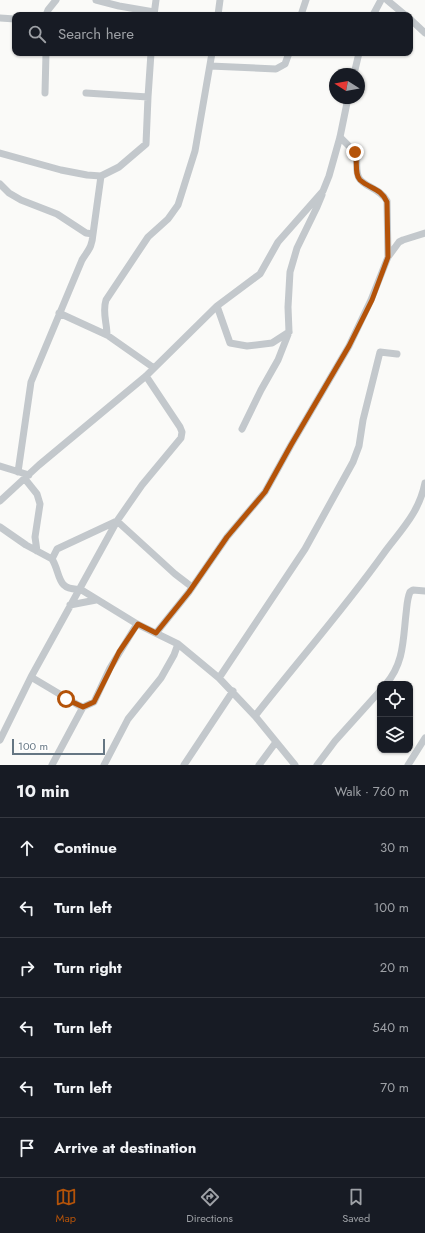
<!DOCTYPE html>
<html lang="en">
<head>
<meta charset="utf-8">
<style>
	body { margin:0; font-family:Jost,sans-serif; background:#20242c; color:#f1f3f6 }
	.controls { position:absolute; right:12px; bottom:12px; display:grid; overflow:hidden; border-radius:8px; box-shadow:0 1px 3px #0004 }
	.controls button { width:36px; height:36px; display:grid; place-items:center; padding:0; border:0; border-bottom:1px solid #363941; background:#171b24; color:#f1f3f6; font:20px sans-serif }
	.compass { position:absolute; left:329px; top:68px; width:36px; height:36px; border-radius:50%; background:#171b24; box-shadow:0 1px 3px #0004; rotate:281deg }
	.scale { position:absolute; left:12px; bottom:10px; width:93px; box-sizing:border-box; padding-left:4px; border:2px solid #657683; border-top:0; font-size:11px; line-height:14px; white-space:nowrap; color:#657683; -webkit-text-stroke:3px #fff; paint-order:stroke }
	.stop { position:absolute; width:12px; height:12px; margin:-9px; border:3px solid #b45309; border-radius:50%; background:#fff }
	.stop.end { background:#b45309; border-color:#fff; box-shadow:0 1px 4px #0008 }
	.list { margin:0; padding:0; list-style:none }
	h2 { display:flex; justify-content:space-between; align-items:center; height:52px; margin:0; padding:0 16px; font-size:17px }
	h2 small { font-size:13px; font-weight:400; color:#9ea1a6 }
	.list li { display:grid; grid-template-columns:26px 1fr auto; gap:12px; align-items:center; box-sizing:border-box; height:60px; padding:0 16px; border-top:1px solid #363941 }
	.list b { display:block; font-size:15px; white-space:nowrap }
	.list em { font-size:13px; font-style:normal; color:#9ea1a6 }
	.icon { flex:none; width:22px; height:22px; fill:none; stroke:currentColor; stroke-width:2; stroke-linecap:round; stroke-linejoin:round }
	.map { position:relative; flex:none; width:425px; height:765px; overflow:hidden }
	.search { position:absolute; background:#171b24; box-shadow:0 1px 3px #0004; left:12px; right:12px; top:12px; height:44px; display:flex; align-items:center; gap:10px; box-sizing:border-box; padding:0 14px; border-radius:8px; color:#9ea1a6; font-size:15px }
	.sheet { height:412px; background:#171b24 }
	nav { display:flex; justify-content:space-around; align-items:center; box-sizing:border-box; height:56px; border-top:1px solid #363941; background:#171b24; font-size:11px; color:#9ea1a6 }
	nav a { display:grid; justify-items:center; gap:2px }
	nav .on { color:#b45309 }
	.map>svg:first-child { display:block }
	.lines { fill:none; stroke-linecap:round; stroke-linejoin:round }
	.minor { stroke:#c3c8cc; stroke-width:7 }
	.route { stroke:#b45309; stroke-width:5 }
</style>
</head>
<body>
<div class="map">
<svg width="425" height="765" viewBox="0 0 425 765">
	<rect width="100%" height="100%" fill="#fafaf8"/>
	<g class="lines">
		<path class="minor" d="M96,0L119,6L154,12
			M387,0L405,15
			M46,15L48,10L56,0
			M154,15L156,0
			M218,15L220,0
			M301,15L306,0
			M373,15L381,0
			M0,18L15,19
			M410,19L425,33
			M210,66L276,69L285,64L289,53
			M354,74L359,53
			M45,93L46,53
			M86,93L148,97
			M340,137C345,143 354,149 356,156C358,163 355,171 359,178C364,187 380,188 387,201L388,257
			M0,153L61,170L87,175L101,176L119,167L146,144L148,97L151,53
			M0,184L9,193L21,200L57,214L86,233L93,234L101,176
			M217,306L230,343L247,346L272,343L289,332
			M59,313L107,335L154,368
			M107,335C107,323 102,312 106,300L148,237L168,219L178,205L195,151L212,53
			M242,429L261,390L278,360L289,332L288,307L290,272L297,248L317,207L322,195
			M0,466L29,475
			M18,472L31,382L82,260C89,249 92,247 93,234
			M25,479L37,494L40,504L35,537L37,551
			M0,501L39,465L146,376L217,306L260,274L278,242L323,191L329,176L340,137L348,98
			M0,527L26,545L52,559C61,573 56,591 80,589L137,624L178,644L219,678L255,716L295,765
			M52,559L57,549L117,521L175,574L192,587
			M70,605L96,600
			M156,633L189,592L227,537L265,492L291,445L349,346L371,300L388,257L399,242L403,240L425,233
			M31,677L78,705L83,707L94,702L110,668L137,624
			M219,678L305,549L353,462L359,446L363,420L380,352L397,354
			M386,684C404,663 403,640 406,614C407,606 407,599 410,592L413,590L425,591
			M255,716C298,661 344,609 384,553C401,530 419,513 425,483
			M0,740L31,677L117,521L142,485L181,438L182,432L180,427L146,376
			M52,765L83,707
			M104,765L128,719L161,678L174,655L178,644
			M184,765L233,691
			M259,765L276,742
			M317,765L335,741L380,691
			M408,765L425,738"/>
	</g>
	<g class="lines">
		<path class="route" d="M66,699L83,707L94,702L119,652L138,624L156,633L189,592L227,537L265,492L291,445L349,346L372,300L388,257L387,202C381,188 370,189 360,180C354,174 358,160 355,152"/>
	</g>
</svg>
<div class="controls">
<button><svg class="icon" aria-label="locate" viewBox="0 0 24 24"><circle cx="12" cy="12" r="6"/><path d="M12 2v4M12 18v4M2 12h4M18 12h4"/></svg></button>
<button><svg class="icon" aria-label="layers" viewBox="0 0 24 24"><path d="M12 4l9 5-9 5-9-5zM3 14l9 5 9-5"/></svg></button>
</div>
<svg class="compass" viewBox="-18 -18 36 36"><path d="M0-13l5 13h-10z" fill="#e53935"/><path d="M0 13l5-13h-10z" fill="#9ea1a6"/></svg>
<div class="scale">100 m</div>
<div class="stop" style="left:66px;top:699px"></div>
<div class="stop end" style="left:355px;top:152px"></div>
<div class="search"><svg class="icon" aria-label="search" viewBox="0 0 24 24"><circle cx="10" cy="10" r="6"/><path d="M15 15l6 6"/></svg>Search here</div>
</div>
<section class="sheet">
<h2>10 min<small>Walk · 760 m</small></h2>
<ul class="list">
<li><svg class="icon" aria-label="ahead" viewBox="0 0 24 24"><path d="M12 20V5M6 11l6-6 6 6"/></svg><div><b>Continue</b></div><em>30 m</em></li>
<li><svg class="icon" aria-label="left" viewBox="0 0 24 24"><path d="M17 20v-9H6M10 6l-5 5 5 5"/></svg><div><b>Turn left</b></div><em>100 m</em></li>
<li><svg class="icon" aria-label="right" viewBox="0 0 24 24"><path d="M7 20v-9h11M14 6l5 5-5 5"/></svg><div><b>Turn right</b></div><em>20 m</em></li>
<li><svg class="icon" aria-label="left" viewBox="0 0 24 24"><path d="M17 20v-9H6M10 6l-5 5 5 5"/></svg><div><b>Turn left</b></div><em>540 m</em></li>
<li><svg class="icon" aria-label="left" viewBox="0 0 24 24"><path d="M17 20v-9H6M10 6l-5 5 5 5"/></svg><div><b>Turn left</b></div><em>70 m</em></li>
<li><svg class="icon" aria-label="arrive" viewBox="0 0 24 24"><path d="M6 21V4h12l-3 4 3 4H6"/></svg><div><b>Arrive at destination</b></div></li>
</ul>
</section>
<nav>
<a class="on"><svg class="icon" aria-label="map" viewBox="0 0 24 24"><path d="M3 6l6-2 6 2 6-2v14l-6 2-6-2-6 2zM9 4v14M15 6v14"/></svg>Map</a>
<a><svg class="icon" aria-label="directions" viewBox="0 0 24 24"><path d="M12 3l9 9-9 9-9-9zM9 14v-3h6M13 9l2 2-2 2"/></svg>Directions</a>
<a><svg class="icon" aria-label="saved" viewBox="0 0 24 24"><path d="M7 4h10v16l-5-4-5 4z"/></svg>Saved</a>
</nav>
</body>
</html>
